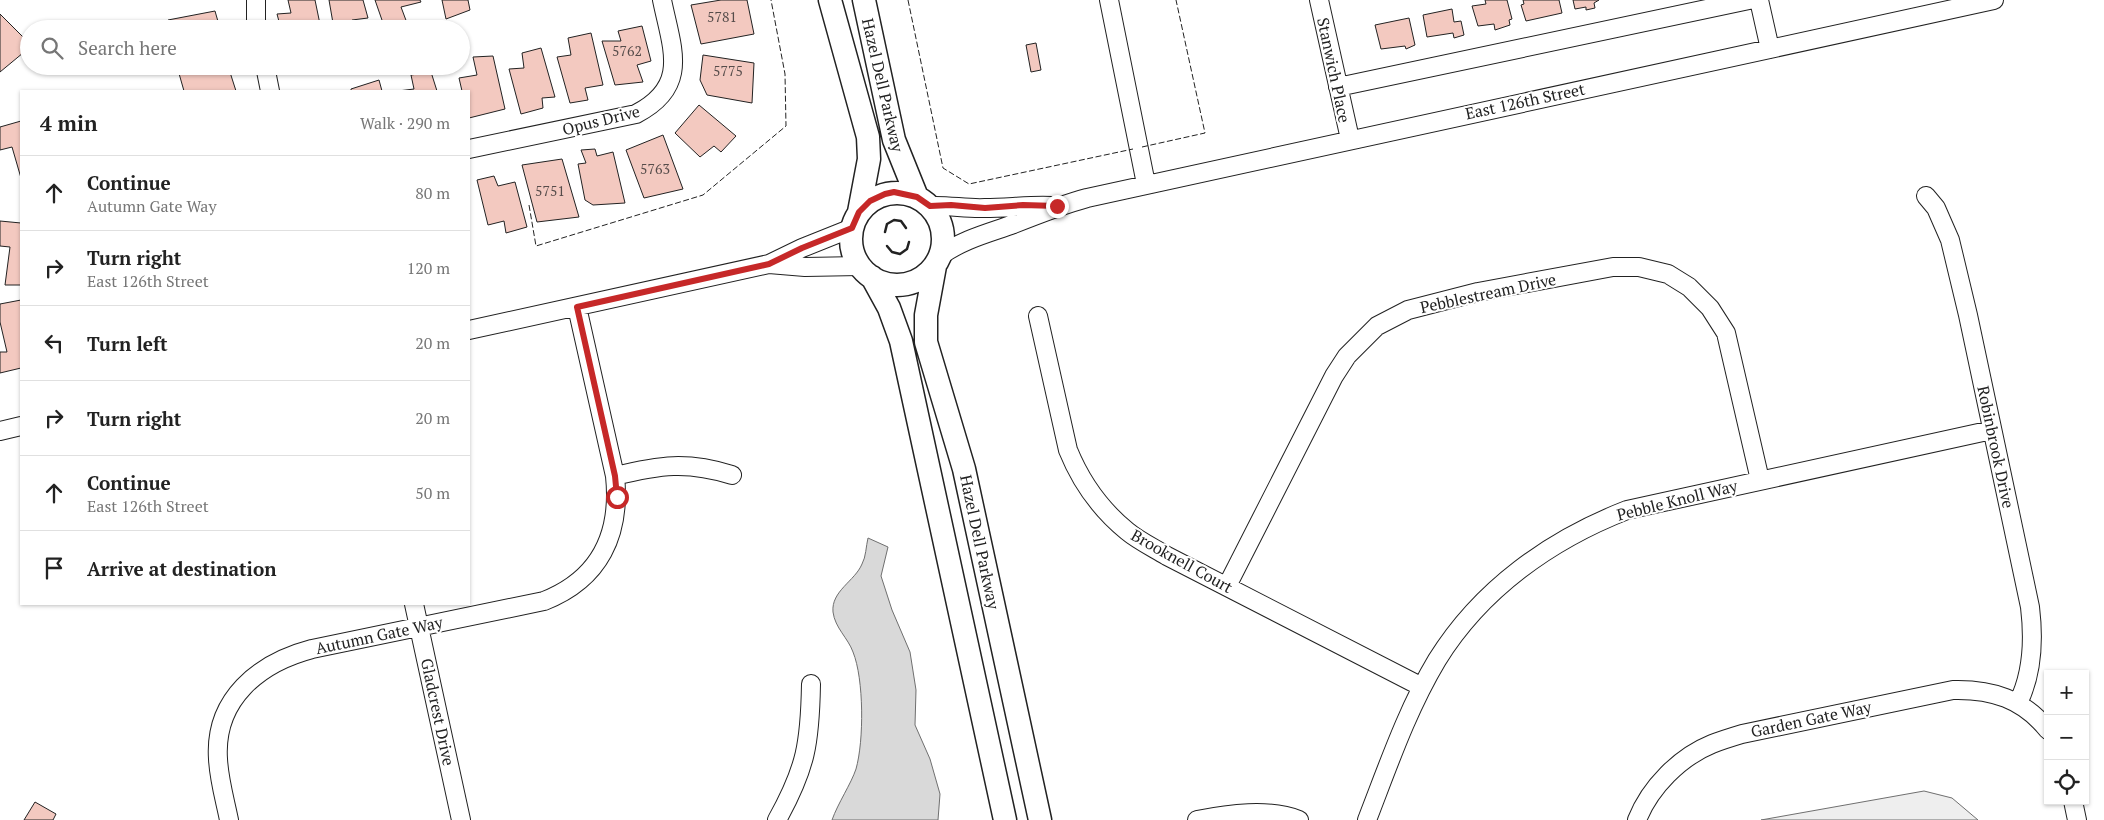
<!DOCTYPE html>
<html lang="en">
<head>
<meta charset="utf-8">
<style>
	body { margin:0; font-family:"PT Serif",serif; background:#f6f6f6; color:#222 }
	.controls { position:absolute; right:15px; bottom:15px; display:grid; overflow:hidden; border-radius:0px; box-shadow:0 1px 4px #0004 }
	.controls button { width:45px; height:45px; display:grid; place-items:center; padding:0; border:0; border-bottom:1px solid #e0e0e0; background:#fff; color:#222; font:25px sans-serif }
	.stop { position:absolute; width:15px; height:15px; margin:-11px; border:4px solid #c62828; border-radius:50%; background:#fff }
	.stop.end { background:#c62828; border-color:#fff; box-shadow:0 1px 5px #0008 }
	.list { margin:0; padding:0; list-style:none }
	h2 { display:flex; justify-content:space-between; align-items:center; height:65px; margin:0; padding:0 20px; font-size:21px }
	h2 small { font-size:16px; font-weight:400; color:#767676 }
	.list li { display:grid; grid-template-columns:32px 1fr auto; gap:15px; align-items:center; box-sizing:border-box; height:75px; padding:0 20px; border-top:1px solid #e0e0e0 }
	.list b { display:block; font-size:19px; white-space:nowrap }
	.list p { margin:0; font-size:16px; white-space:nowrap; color:#767676 }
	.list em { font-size:16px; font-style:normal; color:#767676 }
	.icon { flex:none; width:28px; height:28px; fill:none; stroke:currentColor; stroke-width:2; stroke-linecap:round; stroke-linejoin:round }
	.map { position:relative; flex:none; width:2104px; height:820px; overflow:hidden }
	.search { position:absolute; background:#fff; box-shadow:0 1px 4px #0004; left:20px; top:20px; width:450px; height:55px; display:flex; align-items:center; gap:12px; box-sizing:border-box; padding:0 18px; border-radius:28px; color:#767676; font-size:19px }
	.panel { position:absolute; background:#fff; box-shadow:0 1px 4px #0004; left:20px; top:90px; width:450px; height:515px; border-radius:0px }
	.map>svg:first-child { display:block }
	.green { fill:#eee; stroke:#6f6f6f }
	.water { fill:#d9d9d9; stroke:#6f6f6f }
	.building { fill:#f3c9c0; stroke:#222 }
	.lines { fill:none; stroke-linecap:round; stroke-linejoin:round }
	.minor-casing { stroke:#222; stroke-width:20 }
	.major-casing { stroke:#222; stroke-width:25 }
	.minor { stroke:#fff; stroke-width:18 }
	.major { stroke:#fff; stroke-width:22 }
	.fence { stroke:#222; stroke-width:1; stroke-dasharray:6 2.5; stroke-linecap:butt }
	.wall { stroke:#222; stroke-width:2.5 }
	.route { stroke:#c62828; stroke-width:6 }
	.labels { text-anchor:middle; stroke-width:4; stroke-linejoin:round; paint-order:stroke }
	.number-label { font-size:14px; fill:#564c4a }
	.street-label { font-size:16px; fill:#222; stroke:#fff }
</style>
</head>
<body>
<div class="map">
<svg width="2104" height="820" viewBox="0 0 2104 820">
	<rect width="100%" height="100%" fill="#fff"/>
	<path class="green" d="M1924,791L1952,798L1978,820H1761Z"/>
	<path class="water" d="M868,538L888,547L881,576L892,610L910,652L916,690L915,725L930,759L940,794L938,820H832C838,803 851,784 856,769C864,741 864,679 853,652C848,638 835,628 833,612C831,591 855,581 862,564C866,557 866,546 868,538Z"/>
	<path class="building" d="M288,0H315L321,29H281L277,14L291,13Z
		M329,0H363L368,18L352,20L355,29H334Z
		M375,0H420L421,2L401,7L407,23H383Z
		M442,0H468L470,10L446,19Z
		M721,0H747L754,34L701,44L691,5Z
		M1485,0H1507L1512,19L1509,20L1510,25L1495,30L1494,24L1478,26L1472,6L1486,4Z
		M1523,0H1559L1562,13L1526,21L1521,5L1524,4Z
		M1573,0H1599L1594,3L1595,8L1586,10V7L1575,9Z
		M1452,9L1454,22L1461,21L1464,35L1454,38L1453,33L1427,37L1423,15Z
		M215,11L219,25H225L226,29H169L168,20Z
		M0,14L29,43V48L0,72Z
		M1409,18L1415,45L1406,49L1405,46L1381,49L1375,25Z
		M642,26L651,61L637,65L643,82L615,85L602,41H621L618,31Z
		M591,33L603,85L585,88L588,100L570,103L557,57L571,55L568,38Z
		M1036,43L1041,70L1031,72L1026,45Z
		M541,48L555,97L542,98L543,108L521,114L509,69L524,68L522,53Z
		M703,55L754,63L752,103L707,95L700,80Z
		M493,56L505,109L469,118V91H462L459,78L477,75L473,57Z
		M203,66H228L236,91H184L178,70Z
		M431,72L437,91H398L414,89L411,75Z
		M379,80L382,91H351V89Z
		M699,105L736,136L721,152L714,146L700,157L675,133Z
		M21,121V178L12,147L0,150V127Z
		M663,135L683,189L644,198L626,150Z
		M595,149L597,156L613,152L625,203L593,205L585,200L578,164L586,163L581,150Z
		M562,159L579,217L537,222L522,165Z
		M494,176L498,186L515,182L527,227L506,233L504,221L488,225L477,180Z
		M0,221L21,223V285H5L10,247L0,246Z
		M21,300V368L0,373V352H7L0,322V304Z
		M35,802L56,814L53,820H24Z"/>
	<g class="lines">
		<g class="minor-casing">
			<path id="minor" d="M256,0V29
				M1109,0L1146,184
				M1319,0L1350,139
				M1759,0L1770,49
				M265,66L270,91
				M1338,87L1749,0
				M469,149L636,114C690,86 672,49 662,0
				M1926,196L1936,208L1950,240L1968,315L2030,607C2034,640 2033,673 2018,703
				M930,206C949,205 967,209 985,208C1007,208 1029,205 1051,206
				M940,256C962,240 985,234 1011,225C1036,215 1061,205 1087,198L1994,0
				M769,264L805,267L860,266
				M1038,316L1068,450C1081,482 1100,509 1127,531C1139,541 1154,548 1167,556L1422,687
				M469,330L769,264L802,248L852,228
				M0,431L21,426
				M615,476C660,465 687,461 732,475
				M1227,586L1334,376L1347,356L1377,326L1408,310L1478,292L1613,267H1639L1668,274L1689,287L1710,308L1726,333L1760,480
				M414,604L461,820
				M2073,801L2077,820
				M229,820C225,800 219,780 218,759C214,699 259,663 312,649L544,601C600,579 621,534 615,476L577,307
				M777,820C806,768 810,743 811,684
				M1197,820C1228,814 1269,808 1299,820
				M1367,820C1388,766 1407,710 1437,660C1481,589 1550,540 1627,510L1992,430
				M1637,820C1650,787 1680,757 1712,744C1722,740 1732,737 1742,734L1953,690C1992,689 2023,699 2048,730"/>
		</g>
		<g class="major-casing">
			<path id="major" d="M830,0L868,137L869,159L859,212
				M864,0L894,140L917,197
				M851 239a46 46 0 1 1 92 0a46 46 0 1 1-92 0Z
				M935,266L926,315V342L964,469L1040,820
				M872,277L889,308L901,341L1005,820"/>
		</g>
		<use href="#minor" class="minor"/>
		<use href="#major" class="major"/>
		<path class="fence" d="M908,0L943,168L969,184L1133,149
			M1142,147L1205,133L1176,0
			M529,205L536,246L703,195L786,126L785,74L771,0"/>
		<path class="wall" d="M885,232L887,224L894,220L901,221L906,228
			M887,246L892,252L900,254L907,249L909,242"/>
	</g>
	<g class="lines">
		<path class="route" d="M617,497L615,476L577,307L769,264L802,248L852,228L859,212L870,201L885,194L894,192L917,197L930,206L951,205L985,208L1023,205L1057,206"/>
	</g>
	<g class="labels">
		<g class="number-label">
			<text x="722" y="22">5781</text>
			<text x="627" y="56">5762</text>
			<text x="728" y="76">5775</text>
			<text x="655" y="174">5763</text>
			<text x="550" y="196">5751</text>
		</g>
		<g class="street-label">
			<text transform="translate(1334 70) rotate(78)" y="6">Stanwich Place</text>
			<text transform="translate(883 85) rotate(77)" y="6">Hazel Dell Parkway</text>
			<text transform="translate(1525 101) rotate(-12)" y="6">East 126th Street</text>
			<text transform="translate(601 120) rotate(-14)" y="6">Opus Drive</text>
			<text transform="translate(1488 293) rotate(-12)" y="6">Pebblestream Drive</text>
			<text transform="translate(1996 447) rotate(78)" y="6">Robinbrook Drive</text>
			<text transform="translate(1677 500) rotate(-14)" y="6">Pebble Knoll Way</text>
			<text transform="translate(980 542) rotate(78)" y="6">Hazel Dell Parkway</text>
			<text transform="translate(1182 561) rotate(29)" y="6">Brooknell Court</text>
			<text transform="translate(379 635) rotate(-12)" y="6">Autumn Gate Way</text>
			<text transform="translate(438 712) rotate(78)" y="6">Gladcrest Drive</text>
			<text transform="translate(1811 719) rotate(-12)" y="6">Garden Gate Way</text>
		</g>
	</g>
</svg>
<div class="controls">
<button>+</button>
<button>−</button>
<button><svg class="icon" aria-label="locate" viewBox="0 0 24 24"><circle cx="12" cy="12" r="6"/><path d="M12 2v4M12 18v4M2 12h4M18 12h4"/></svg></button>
</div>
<div class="stop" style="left:617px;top:497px"></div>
<div class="stop end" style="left:1057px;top:206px"></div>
<div class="search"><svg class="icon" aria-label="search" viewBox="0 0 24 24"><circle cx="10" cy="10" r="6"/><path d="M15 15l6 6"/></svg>Search here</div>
<section class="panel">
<h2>4 min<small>Walk · 290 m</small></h2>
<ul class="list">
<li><svg class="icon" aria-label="ahead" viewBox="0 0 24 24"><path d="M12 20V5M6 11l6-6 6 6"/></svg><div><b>Continue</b><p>Autumn Gate Way</p></div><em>80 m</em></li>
<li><svg class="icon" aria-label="right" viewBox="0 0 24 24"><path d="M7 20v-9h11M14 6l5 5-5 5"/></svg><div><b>Turn right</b><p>East 126th Street</p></div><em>120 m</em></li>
<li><svg class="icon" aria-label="left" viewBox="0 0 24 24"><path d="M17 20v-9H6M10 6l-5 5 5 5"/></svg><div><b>Turn left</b></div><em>20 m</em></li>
<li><svg class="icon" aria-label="right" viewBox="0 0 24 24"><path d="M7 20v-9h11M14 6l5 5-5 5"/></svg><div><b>Turn right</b></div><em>20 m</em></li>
<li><svg class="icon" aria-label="ahead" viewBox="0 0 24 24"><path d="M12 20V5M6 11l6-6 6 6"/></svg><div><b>Continue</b><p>East 126th Street</p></div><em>50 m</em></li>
<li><svg class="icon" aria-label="arrive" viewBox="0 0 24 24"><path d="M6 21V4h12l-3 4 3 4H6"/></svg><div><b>Arrive at destination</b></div></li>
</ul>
</section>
</div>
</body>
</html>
